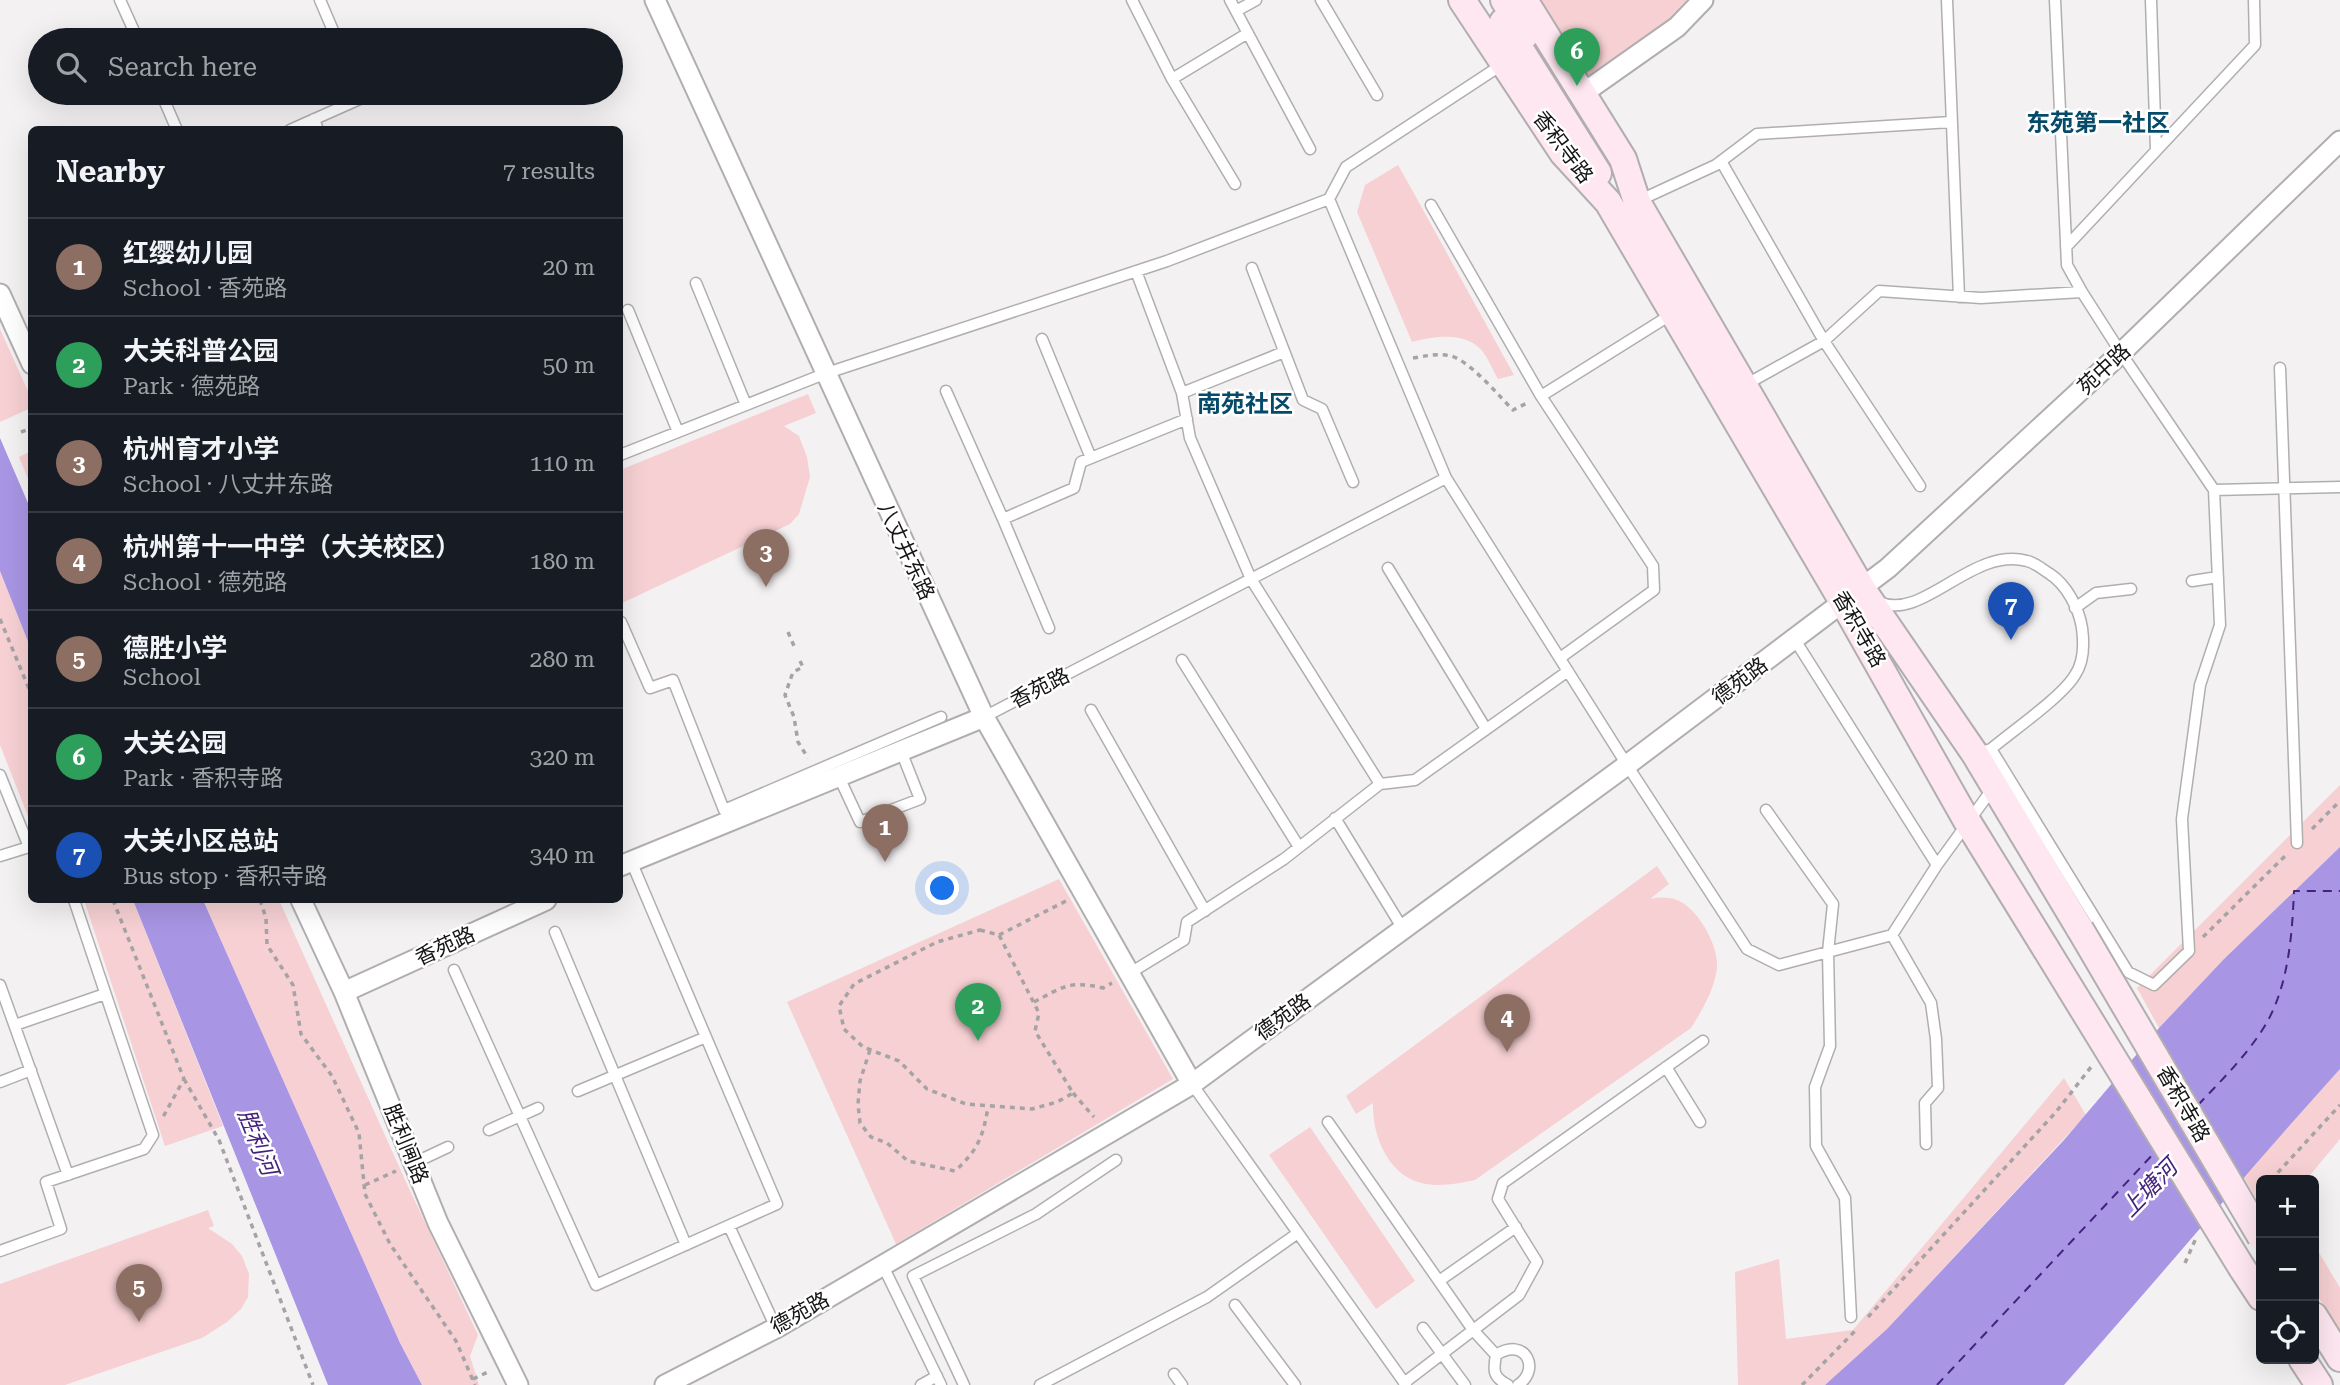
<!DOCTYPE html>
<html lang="en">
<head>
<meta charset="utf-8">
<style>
	body { margin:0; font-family:"Roboto Serif","Noto Sans SC",serif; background:#242831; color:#f1f3f6 }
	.controls { position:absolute; right:21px; bottom:21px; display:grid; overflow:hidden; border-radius:10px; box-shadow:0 7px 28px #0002 }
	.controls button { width:63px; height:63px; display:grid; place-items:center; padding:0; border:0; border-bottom:2px solid #363941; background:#171b24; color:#f1f3f6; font:35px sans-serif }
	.you { position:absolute; left:943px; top:889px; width:24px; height:24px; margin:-18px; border:5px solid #fff; border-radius:50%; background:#1a73e8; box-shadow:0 0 0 10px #1a73e833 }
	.badge { display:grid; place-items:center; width:46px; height:46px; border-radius:50%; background:#0b8043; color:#fff; font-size:23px; font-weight:700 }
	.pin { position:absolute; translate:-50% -58px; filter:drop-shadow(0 2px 4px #0008) }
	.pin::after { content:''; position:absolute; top:37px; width:24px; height:21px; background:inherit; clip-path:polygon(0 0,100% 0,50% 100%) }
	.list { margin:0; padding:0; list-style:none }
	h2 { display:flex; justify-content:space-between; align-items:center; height:91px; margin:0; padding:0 28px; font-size:30px }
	h2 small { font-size:23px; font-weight:400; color:#9ea1a6 }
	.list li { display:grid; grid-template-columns:46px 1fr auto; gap:21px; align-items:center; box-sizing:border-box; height:98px; padding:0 28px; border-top:2px solid #363941 }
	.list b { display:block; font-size:26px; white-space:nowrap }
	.list p { margin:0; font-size:23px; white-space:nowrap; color:#9ea1a6 }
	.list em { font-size:23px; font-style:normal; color:#9ea1a6 }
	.icon { flex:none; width:38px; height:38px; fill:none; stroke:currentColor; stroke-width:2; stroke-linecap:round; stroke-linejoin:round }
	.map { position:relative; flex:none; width:2340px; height:1385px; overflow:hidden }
	.search { position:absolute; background:#171b24; box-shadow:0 7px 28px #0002; left:28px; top:28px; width:595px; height:77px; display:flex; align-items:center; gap:18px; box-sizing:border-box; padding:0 24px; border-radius:38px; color:#9ea1a6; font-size:26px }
	.panel { position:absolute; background:#171b24; box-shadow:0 7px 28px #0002; left:28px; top:126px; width:595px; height:777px; border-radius:10px }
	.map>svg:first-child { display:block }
	.green { fill:#f6d0d3 }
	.water { fill:#a895e4 }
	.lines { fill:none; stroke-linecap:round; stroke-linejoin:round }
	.ferry { stroke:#43237e; stroke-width:2; stroke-dasharray:9 7; stroke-linecap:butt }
	.lane-casing { stroke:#b1aeb0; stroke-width:13 }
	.street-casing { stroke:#b1aeb0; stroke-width:23 }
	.secondary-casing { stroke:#b1aeb0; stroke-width:30 }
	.path { stroke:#a6a3a5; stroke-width:3.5; stroke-dasharray:5 5; stroke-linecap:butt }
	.lane { stroke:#fff; stroke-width:10 }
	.street { stroke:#fff; stroke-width:19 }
	.secondary { stroke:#fee7f0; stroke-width:26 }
	.secondary-bridge-casing { stroke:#b1aeb0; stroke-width:30; stroke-linecap:butt }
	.secondary-bridge { stroke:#fee7f0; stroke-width:26 }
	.labels { text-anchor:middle; stroke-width:5; stroke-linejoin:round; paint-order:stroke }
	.street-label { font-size:21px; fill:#161516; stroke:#fff }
	.water-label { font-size:23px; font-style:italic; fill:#43237e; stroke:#fff }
	.quarter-label { font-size:24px; font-weight:bold; fill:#054a69; stroke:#fff }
</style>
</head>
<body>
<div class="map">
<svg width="2340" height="1385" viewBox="0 0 2340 1385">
	<rect width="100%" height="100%" fill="#f4f1f3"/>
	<path class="green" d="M1493,0H1703L1677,27L1567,124Z
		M1398,165L1411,188L1514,375L1498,379C1492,369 1486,352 1477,346C1459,332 1432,337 1412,342L1357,212L1365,185Z
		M0,329L32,400L31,408L0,422Z
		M808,394L816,413L784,426L799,436L807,457L810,477L799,514L790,524L620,604V470Z
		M31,451V486L19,457Z
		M0,571L31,649V824L0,745Z
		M2340,785V847L2224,959L2159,1028L2137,988Z
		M1657,866L1669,884L1650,899C1659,897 1668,897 1677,900C1698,908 1719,946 1717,968C1714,990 1703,1009 1691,1028L1475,1180C1459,1183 1443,1187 1426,1184C1389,1178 1372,1137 1373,1103L1356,1114L1346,1096Z
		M1059,879L1173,1079L896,1244L787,1002Z
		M84,900H133L223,1126L165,1146Z
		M203,900H279L406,1182L478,1335L470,1356L479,1385H422L400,1343Z
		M2340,1069V1139L2306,1180H2261V1206L2243,1176Z
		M2064,1078L2086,1115L1887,1329L1825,1385H1738L1735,1272L1779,1259L1786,1339L1853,1330Z
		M1310,1127L1415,1281L1376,1309L1269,1155Z
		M208,1210L214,1226L208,1228L232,1244L242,1256L249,1274L248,1297L241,1309L227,1322L202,1338L65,1385H0V1284Z
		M2314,1244L2340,1288V1333L2314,1290Z"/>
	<path class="water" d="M0,438L31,510V649L0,571Z
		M2340,847V1069C2246,1173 2157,1280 2064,1385H1825L1887,1329L2064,1140L2159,1028L2224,959Z
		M133,900H203L400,1343L422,1385H328Z"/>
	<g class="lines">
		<path class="ferry" d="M2198,1105C2220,1082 2243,1059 2261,1032C2288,992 2292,938 2294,891H2340
			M1937,1385L2156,1151"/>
		<g class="lane-casing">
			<path id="lane" d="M120,0L138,40
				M320,0L337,40
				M1132,0L1172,79
				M1230,0L1310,149
				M1321,0L1377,95
				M1947,0L1959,297
				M2151,0L2156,150
				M1236,11L1256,0
				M161,93L177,130
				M314,119L318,130
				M290,130L362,98L360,93
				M1721,161L1824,341L1920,486
				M1235,184L1172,79L1248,33
				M1329,199L1446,478L1627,765L1747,949L1779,965L1892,935L1937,865L1993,788
				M1638,201L1716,165L1757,134L1951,122
				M1431,205L1541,396L1653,566L1654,590L1560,658
				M2066,247L2255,45L2254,0
				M1252,268L1303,400L1322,409L1353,482
				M1136,271L1182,393L1190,438L1251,579L1380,784
				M696,283L746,405
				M628,310L678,432
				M1042,339L1091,458
				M2280,368L2297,843
				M1745,385L1824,341L1879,291L1981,298L2082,292
				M946,391L1003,519L1049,628
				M1182,393L1284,352
				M1541,396L1672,314
				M620,455L824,374L1167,261L1329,199L1346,167L1503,64
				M2214,490L2340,487
				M1003,519L1074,488L1081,462L1187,419
				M1388,568L1486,729
				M2192,581L2218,577
				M1879,602C1923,622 1972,546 2027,561C2036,563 2043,570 2050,574C2067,585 2079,609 2082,628C2084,643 2084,662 2075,675C2062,697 2012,731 1991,749L1985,751
				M2075,608L2096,593L2131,589
				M621,622L650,688L673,680L724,810L941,717
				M1795,640L1937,865
				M1182,660L1299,847
				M1091,710L1205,911
				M984,717L1446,478
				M1991,749L2128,972L2154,985L2189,951L2182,819L2200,685L2220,625L2214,490L2121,353L2082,292L2067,265L2055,0
				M0,775L29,847L32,848
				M839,777L860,822L920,799L901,751
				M1766,810L1833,904L1828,952L1830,1046L1815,1087L1816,1146L1845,1198L1851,1317
				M1335,818L1403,929
				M0,856L29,847
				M555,932L686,1245
				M1892,935L1931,1003L1936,1039L1938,1088L1925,1103L1926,1144
				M454,970L596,1285L777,1204L631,861
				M1130,973L1184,940L1187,922L1284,859L1380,784L1415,780L1568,671
				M0,985L68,1175
				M15,1025L105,994
				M1666,1067L1700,1122
				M0,1082L31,1070
				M1192,1084L1406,1385
				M578,1091L706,1037
				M1328,1122L1473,1330L1496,1355C1493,1371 1493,1377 1508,1385
				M489,1130L538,1108
				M414,1163L448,1147
				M729,1226L776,1328
				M0,1251L61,1229L46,1182L144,1149L153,1135L74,900
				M883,1266L941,1385
				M1439,1281L1516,1227
				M1235,1305L1295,1385
				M1423,1328L1465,1385
				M1496,1355C1526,1336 1541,1370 1518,1385
				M1174,1374L1182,1385
				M1404,1383L1519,1295L1537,1262L1498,1199L1503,1183L1703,1041
				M921,1385L937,1376
				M964,1385L913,1276L1036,1214L1116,1160
				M1040,1385L1207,1297L1298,1233"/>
		</g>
		<g class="street-casing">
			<path id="street" d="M655,0L984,717L1192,1084
				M1582,94L1677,27L1703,0
				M0,294L32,364
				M620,866L984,717
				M301,900L344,992L438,1223L518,1385
				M344,992L546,900
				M665,1385L776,1328L1192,1084L1627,765L1888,568L2121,353L2340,141"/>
		</g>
		<g class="secondary-casing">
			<path id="secondary" d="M1462,0L1563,153L1608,202L1843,602L1967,821L2046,949
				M1504,0L1525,35
				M1524,0L1623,159L1637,202L1862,589L1975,754L2080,929
				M1503,22L1598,173
				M2242,1268L2261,1297
				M2314,1316L2340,1358
				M2302,1359L2319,1385"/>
		</g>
		<path class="path" d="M1413,358C1426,356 1438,353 1451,356C1470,361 1499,396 1513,410L1529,402
			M21,432L32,428
			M0,619L32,696
			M788,632L794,646
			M800,661L803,667L793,672L785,695L794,717L798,742L808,758
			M2312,829L2340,801
			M113,900L184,1079L163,1117
			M260,900L266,918L267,945L293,985L301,1034L332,1076L359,1133L365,1194L390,1244L456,1341L475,1385
			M980,930L999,935L1039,1013L1035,1031L1073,1093L1057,1102L1032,1109L966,1104L927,1089L899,1061L863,1047L844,1029L839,1006L854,984L937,942Z
			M999,935L1066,901
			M2203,937L2287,854
			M1034,1002C1063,987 1069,980 1103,988L1112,983
			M870,1050L860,1081L858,1104L860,1123L871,1137L887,1143L908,1161L955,1171C978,1150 983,1137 988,1107
			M184,1079L219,1140L313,1385
			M1073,1093L1094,1117
			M2271,1180L2340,1105
			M365,1185L396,1171
			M2185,1263L2196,1238
			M1868,1317L2056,1112L2091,1067
			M473,1379L490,1371
			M1802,1385L1855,1331"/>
		<use href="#lane" class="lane"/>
		<use href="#street" class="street"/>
		<use href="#secondary" class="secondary"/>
		<g class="secondary-bridge-casing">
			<path id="secondary-bridge" d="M2080,929L2261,1237
				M2046,949L2242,1268"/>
		</g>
		<use href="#secondary-bridge" class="secondary-bridge"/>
	</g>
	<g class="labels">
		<g class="street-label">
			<text transform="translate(1563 147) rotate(53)" y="7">香积寺路</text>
			<text transform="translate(2104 369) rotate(-43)" y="7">苑中路</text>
			<text transform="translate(906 551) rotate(65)" y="7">八丈井东路</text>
			<text transform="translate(1859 629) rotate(60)" y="7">香积寺路</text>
			<text transform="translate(1740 681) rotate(-37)" y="7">德苑路</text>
			<text transform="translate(1040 688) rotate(-27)" y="7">香苑路</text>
			<text transform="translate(445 946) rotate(-25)" y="7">香苑路</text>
			<text transform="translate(1283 1017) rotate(-36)" y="7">德苑路</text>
			<text transform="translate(2183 1104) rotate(60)" y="7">香积寺路</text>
			<text transform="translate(406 1144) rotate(68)" y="7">胜利闸路</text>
			<text transform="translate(800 1313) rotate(-29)" y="7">德苑路</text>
		</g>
		<g class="water-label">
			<text transform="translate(258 1142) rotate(68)" y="8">胜利河</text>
			<text transform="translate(2149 1188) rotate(-46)" y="8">上塘河</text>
		</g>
		<g class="quarter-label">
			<text x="2098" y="131">东苑第一社区</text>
			<text x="1245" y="412">南苑社区</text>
		</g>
	</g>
</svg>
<div class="controls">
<button>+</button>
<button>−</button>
<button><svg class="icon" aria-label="locate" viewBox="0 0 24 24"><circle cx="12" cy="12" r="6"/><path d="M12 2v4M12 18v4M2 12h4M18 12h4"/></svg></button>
</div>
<div class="you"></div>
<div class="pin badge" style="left:885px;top:862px;background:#8d6e63">1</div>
<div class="pin badge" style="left:978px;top:1041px;background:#2e9e5b">2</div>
<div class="pin badge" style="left:766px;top:587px;background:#8d6e63">3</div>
<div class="pin badge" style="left:1507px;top:1052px;background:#8d6e63">4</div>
<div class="pin badge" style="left:139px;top:1322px;background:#8d6e63">5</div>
<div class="pin badge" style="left:1577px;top:86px;background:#2e9e5b">6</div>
<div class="pin badge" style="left:2011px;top:640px;background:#1a4fb4">7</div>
<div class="search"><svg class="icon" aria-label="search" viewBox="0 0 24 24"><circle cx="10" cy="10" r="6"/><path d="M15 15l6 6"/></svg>Search here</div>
<section class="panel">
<h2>Nearby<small>7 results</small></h2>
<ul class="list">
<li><span class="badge" style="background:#8d6e63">1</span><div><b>红缨幼儿园</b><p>School · 香苑路</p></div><em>20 m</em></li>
<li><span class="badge" style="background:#2e9e5b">2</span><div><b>大关科普公园</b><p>Park · 德苑路</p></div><em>50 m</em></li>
<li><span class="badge" style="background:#8d6e63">3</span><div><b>杭州育才小学</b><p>School · 八丈井东路</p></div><em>110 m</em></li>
<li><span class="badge" style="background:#8d6e63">4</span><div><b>杭州第十一中学（大关校区）</b><p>School · 德苑路</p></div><em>180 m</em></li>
<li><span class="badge" style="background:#8d6e63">5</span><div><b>德胜小学</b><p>School</p></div><em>280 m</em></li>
<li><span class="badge" style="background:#2e9e5b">6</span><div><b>大关公园</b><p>Park · 香积寺路</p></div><em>320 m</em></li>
<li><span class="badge" style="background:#1a4fb4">7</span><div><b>大关小区总站</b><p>Bus stop · 香积寺路</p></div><em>340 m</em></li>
</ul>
</section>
</div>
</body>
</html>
